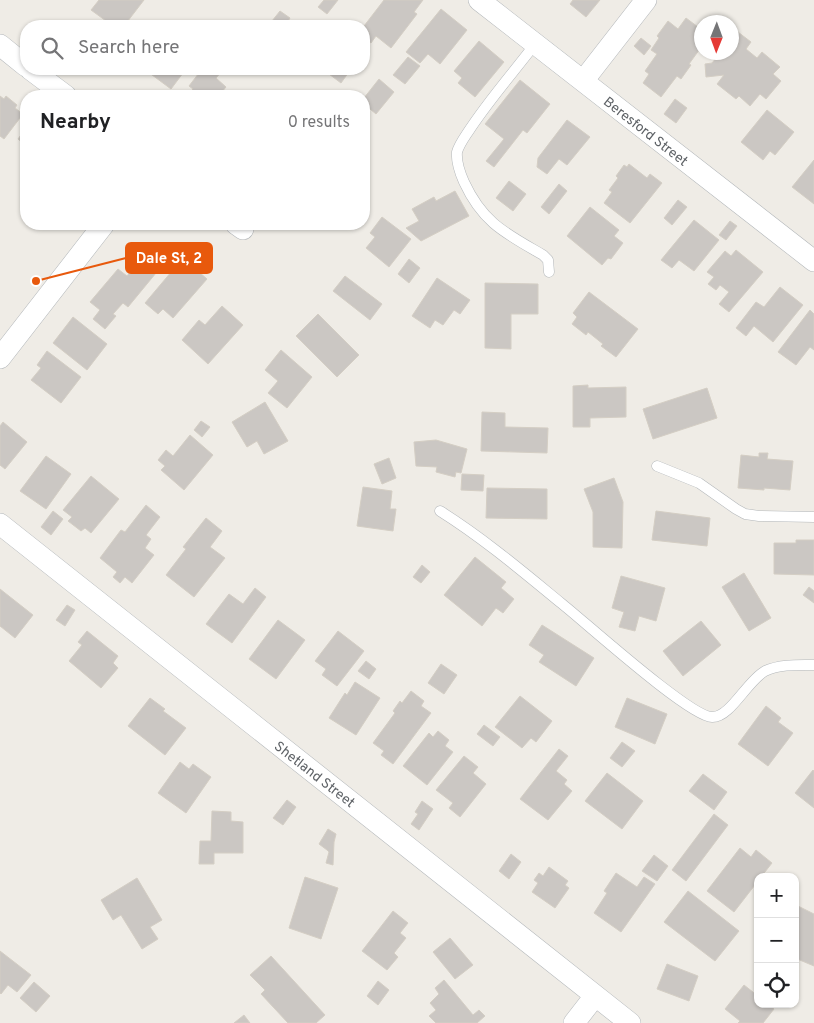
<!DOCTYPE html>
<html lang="en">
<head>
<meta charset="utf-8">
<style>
	body { margin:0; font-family:Overpass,sans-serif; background:#f6f6f6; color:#202124 }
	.controls { position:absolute; right:15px; bottom:15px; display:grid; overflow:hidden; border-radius:10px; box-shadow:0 1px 4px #0004 }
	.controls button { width:45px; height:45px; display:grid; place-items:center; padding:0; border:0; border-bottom:1px solid #e0e0e0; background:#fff; color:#202124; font:25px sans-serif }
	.compass { position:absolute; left:694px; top:15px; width:45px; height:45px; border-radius:50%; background:#fff; box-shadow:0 1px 4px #0004; rotate:181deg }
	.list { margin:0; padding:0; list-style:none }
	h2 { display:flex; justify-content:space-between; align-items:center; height:65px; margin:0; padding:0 20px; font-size:21px }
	h2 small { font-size:16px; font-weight:400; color:#757577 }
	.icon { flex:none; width:28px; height:28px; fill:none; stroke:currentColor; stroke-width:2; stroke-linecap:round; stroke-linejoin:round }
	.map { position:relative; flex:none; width:814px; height:1023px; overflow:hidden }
	.search { position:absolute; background:#fff; box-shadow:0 1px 4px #0004; left:20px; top:20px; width:350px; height:55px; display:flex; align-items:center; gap:12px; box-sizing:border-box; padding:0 18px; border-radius:20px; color:#757577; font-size:19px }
	.panel { position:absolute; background:#fff; box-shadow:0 1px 4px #0004; left:20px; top:90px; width:350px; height:140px; border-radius:20px }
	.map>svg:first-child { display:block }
	.building { fill:#cbc7c3; stroke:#d4cec4 }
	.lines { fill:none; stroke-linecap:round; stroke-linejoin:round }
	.service-casing { stroke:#b3b7ba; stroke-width:11 }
	.minor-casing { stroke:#b3b7ba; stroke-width:22 }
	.service { stroke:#fff; stroke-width:10 }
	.minor { stroke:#fff; stroke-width:21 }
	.labels { text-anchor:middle; stroke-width:4; stroke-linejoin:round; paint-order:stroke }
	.street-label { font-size:14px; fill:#5e6266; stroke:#fff }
	.leader { fill:none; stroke:#e8590c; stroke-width:2 }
	.callout-dot { fill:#e8590c; stroke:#fff; stroke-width:2 }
	.callout { fill:#e8590c; stroke:#e8590c; stroke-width:2 }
	.callout-label { font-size:15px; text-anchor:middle; font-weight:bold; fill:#fff }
</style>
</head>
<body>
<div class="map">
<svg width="814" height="1023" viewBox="0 0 814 1023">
	<rect width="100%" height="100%" fill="#efece6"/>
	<path class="building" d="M99,0H144L124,26H113L91,10Z
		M324,0H338L327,14L318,7Z
		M384,0H423L414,12L417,14L391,48L376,36L371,43L364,38V26Z
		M573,0H600L586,17L570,4Z
		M441,9L467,30L440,64L428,54L420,63L406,52Z
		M280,11L290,18L285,26H279L272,21Z
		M686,18L702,30V46L689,64L691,65L681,79L677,76L661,97L643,83L649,74L645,71L657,54L651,50L659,38L657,36L668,21L678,29Z
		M738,32L751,42L746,49L757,58L762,52L780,67L773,74L781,81L766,99L760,94L750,106L739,96L736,99L717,84L724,75L706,77L705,64L712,63L717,57L714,55L716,52H732V40Z
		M641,38L651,46L644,55L634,46Z
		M479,41L504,62L475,97L458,83L462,78L454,71Z
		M408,57L420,66L405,84L393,75Z
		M144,69H186L171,89Z
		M202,69L223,70L216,78L226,87L221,93L225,96H187L193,89L189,86Z
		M326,69H351L341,83L325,71Z
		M379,79L394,92L376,114L364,104V98Z
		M520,80L550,104L527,133L523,130L494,167L486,161L504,139L485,124Z
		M0,96L4,99L6,96L17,105L15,108L23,114L4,139L0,136Z
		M675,99L687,108L676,123L664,114Z
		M767,110L794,132L775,155L770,151L763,160L741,142Z
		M567,120L590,137L567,165L559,159L547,174L537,167L538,158Z
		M26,128V146L18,139Z
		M814,160V204L792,187Z
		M629,164L647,178L650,174L662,183L630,223L604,203L612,192L609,190L618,178L616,176L624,165L627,167Z
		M509,181L526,194L513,211L496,198Z
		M559,184L567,191L549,214L541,207Z
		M455,191L469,216L421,241L406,228L419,221L412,209L434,197L436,201Z
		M678,200L687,207L672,225L664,218Z
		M590,207L619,230L614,236L623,243L611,259L608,258L602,265L567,236Z
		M382,217L411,239L389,267L366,248L375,237L370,233Z
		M694,220L719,240L694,271L679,260L672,268L661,260Z
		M730,221L737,226L726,240L719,235Z
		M736,250L763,272L729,312L719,304L729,292L720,285L716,290L708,284L714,277L707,272L725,251L731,256Z
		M183,258L207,279L173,318L163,309L158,314L145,303Z
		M409,259L420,268L409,283L398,274Z
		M140,260L156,273L128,307L123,303L113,314L116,316L105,329L93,319L100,310L90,302L118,269L127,276Z
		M345,276L382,304L370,320L333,291Z
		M437,278L470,300L460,314L454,310L443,325L435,320L430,328L412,316Z
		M485,283L538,284V314H511V349L485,348Z
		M780,287L803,305L773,342L754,326L746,336L736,328L756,302L764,307Z
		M589,292L638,329L616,357L601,346L603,344L588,332L586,335L572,324L577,317L573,313Z
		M222,306L243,325L208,364L182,340L199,320L205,325Z
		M810,310L814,314V350L810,347L796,365L778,352Z
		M318,314L359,355L337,377L296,336Z
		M73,317L107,344L87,370L53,343Z
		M281,350L312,377L287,408L268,393L278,381L265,370Z
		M47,351L81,377L61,403L31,380L41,368L37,365Z
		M588,385V388L626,387V417L590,418V427H573V386Z
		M707,388L717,418L653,439L643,409Z
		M265,402L288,441L264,454L257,441L247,447L232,422Z
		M482,412L505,413V427L548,428L547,453L481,451Z
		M201,421L210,427L202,437L194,430Z
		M3,422L27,442L5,469L0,465V426Z
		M190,435L213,455L184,490L161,470L165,466L158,460L166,450L173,456Z
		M436,440L467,449L461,473L456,472L455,477L436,472L437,467L416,466L414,442Z
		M759,453H768L767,459L793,461L790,490L764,488V490L738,488L741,455L759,457Z
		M46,456L71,474L46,509L20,491Z
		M389,458L396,478L382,484L374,464Z
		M462,474L484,475L483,491L461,490Z
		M91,476L119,499L91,533L85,528L81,531L68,521L72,517L63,510Z
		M614,478L623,502L622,548L593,547V512L584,489Z
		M363,487L392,491L390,509H396L393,531L357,526Z
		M487,488L547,489V519L486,518Z
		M146,505L160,517L146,535L151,539L145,548L154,555L132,583L125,577L120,583L113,577L117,572L100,558L121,530L125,532Z
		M53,511L63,519L51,535L41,527Z
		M656,511L710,518L707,546L652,540Z
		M206,518L222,531L210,547L225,558L194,597L166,575L186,549L183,547Z
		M796,540H814V575L774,574V543H796Z
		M475,557L506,582L501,588L514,599L503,613L496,608L482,626L444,595Z
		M422,565L430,572L421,583L413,577Z
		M744,573L771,618L749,631L722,587Z
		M621,576L665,588L656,621L639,616L635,631L619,627L624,612L612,608Z
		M809,587L814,591V603L803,595Z
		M255,588L266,597L232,643L206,624L229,594L243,604Z
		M0,589L33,615L15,638L0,626Z
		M67,605L75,610L65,626L56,620Z
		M278,620L305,640L276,679L249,659Z
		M701,621L721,645L683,676L663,651Z
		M542,625L594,658L576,686L539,662L544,655L529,645Z
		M87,631L118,656L113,663L118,668L101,688L69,661L82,645L78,642Z
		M338,631L364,651L337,686L322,675L326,669L315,661Z
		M366,661L376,669L369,679L358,671Z
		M441,664L457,675L444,694L428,683Z
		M355,682L380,698L356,735L329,718L345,693L347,695Z
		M411,691L424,701L421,706L431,713L393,764L381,755L384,751L373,743L395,713L393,711L400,701L402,703Z
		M520,696L552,721L536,742L531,738L522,748L495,727Z
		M150,698L165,709L163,711L186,728L165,755L128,726Z
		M627,698L667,714L655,744L615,727Z
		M766,706L781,718L778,722L793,733L768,766L738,744Z
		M484,725L500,737L493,746L477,734Z
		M438,731L449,740L445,746L453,752L427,785L403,766L429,733L433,737Z
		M622,742L635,751L622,767L610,758Z
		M559,749L568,756L556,771L567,780L564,784L572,791L548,820L520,799Z
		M464,756L478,767L473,773L486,784L460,817L449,808L453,803L436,790Z
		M180,762L189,769L193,764L211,777L186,813L158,793Z
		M813,770L814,771V808L795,793Z
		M607,773L643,801L622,829L585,801Z
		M703,774L727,792L714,810L689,791Z
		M287,800L296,807L283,825L273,818Z
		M422,801L433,809L419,830L411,824L418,814L415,812Z
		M212,811L231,812V821L243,822V853H214V864H199L200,841H211Z
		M714,814L728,825L686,881L672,870Z
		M328,829L336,834L334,842L333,865L326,863L329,852L327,850L319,844Z
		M740,848L751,857L756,850L772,863L761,877H758V881L734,912L707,891Z
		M511,854L521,862L509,879L499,871Z
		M654,855L668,866L657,881L642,871Z
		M549,867L568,881L565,885L569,888L555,908L532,892L538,883L534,880L539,873L543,876Z
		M616,873L637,887L644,877L655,884L621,932L594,913L607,893L604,891Z
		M305,877L338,888L321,939L289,928Z
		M137,878L162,920L150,927L158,939L142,949L121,915L113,920L101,900Z
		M688,891L739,931L715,961L664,922Z
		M798,906L814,914V966L795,958L797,947L795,946V913Z
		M393,911L408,923L400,933L406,938L394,953L398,957L387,970L362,951Z
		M450,938L473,965L455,979L433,952Z
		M0,951L31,975L17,992L8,985L1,994L0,993Z
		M271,956L325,1015L316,1023H288L261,994L265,990L250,975Z
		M667,964L698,976L689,1001L657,989Z
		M444,980L473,1015L479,1010L485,1016L477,1023H436L429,1016L436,1010L430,1003L439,994L435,988Z
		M378,981L389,990L378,1005L367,996Z
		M34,982L50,996L36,1012L20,998Z
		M744,985L758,996V1004H768L774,1009L763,1023H738L740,1021L725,1009Z
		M244,1015L250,1023H234Z"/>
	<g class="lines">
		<g class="service-casing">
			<path id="service" d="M535,44C513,73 488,101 468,132C464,138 459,145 457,152C456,162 460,173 464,182C483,223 505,233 543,255L548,260L549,272
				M657,466L699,483L736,509L745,514L759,516L814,517
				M440,511C483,538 522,571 561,603C585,622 690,717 712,717C730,718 747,681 765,671C780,664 798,665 814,665"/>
		</g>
		<g class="minor-casing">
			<path id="minor" d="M479,0L814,261
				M0,45L26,66
				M30,69L66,96
				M583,81L646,0
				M236,224L243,229
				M0,358L104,224
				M0,524L630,1023
				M574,1023L595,996"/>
		</g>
		<use href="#service" class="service"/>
		<use href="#minor" class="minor"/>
	</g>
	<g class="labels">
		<g class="street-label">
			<text transform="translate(646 131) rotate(38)" y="5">Beresford Street</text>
			<text transform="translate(315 774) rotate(38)" y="5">Shetland Street</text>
		</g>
	</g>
	<path class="leader" d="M36 281L126 258"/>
	<circle class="callout-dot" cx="36" cy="281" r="5"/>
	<rect class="callout" x="126" y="243" width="86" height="30" rx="5"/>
	<g class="callout-label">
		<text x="169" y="263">Dale St, 2</text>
	</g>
</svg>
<div class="controls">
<button>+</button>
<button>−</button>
<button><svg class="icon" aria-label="locate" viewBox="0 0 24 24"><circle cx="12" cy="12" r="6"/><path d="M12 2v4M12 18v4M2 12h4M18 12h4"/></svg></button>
</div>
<svg class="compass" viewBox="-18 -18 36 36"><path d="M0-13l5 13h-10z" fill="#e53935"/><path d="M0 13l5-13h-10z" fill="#757577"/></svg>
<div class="search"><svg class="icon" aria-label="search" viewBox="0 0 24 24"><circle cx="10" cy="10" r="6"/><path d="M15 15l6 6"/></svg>Search here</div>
<section class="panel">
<h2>Nearby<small>0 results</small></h2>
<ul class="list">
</ul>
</section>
</div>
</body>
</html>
